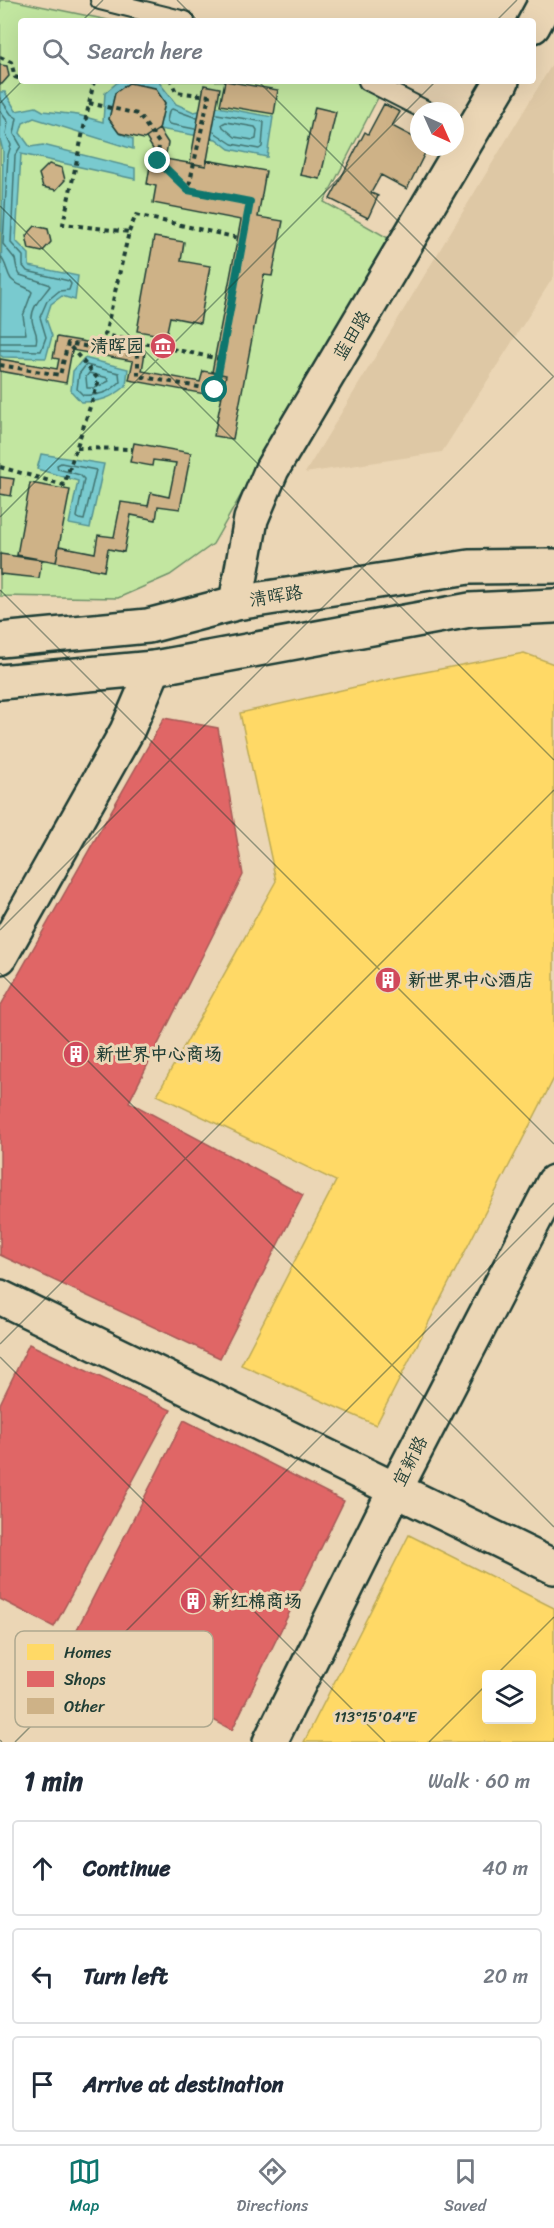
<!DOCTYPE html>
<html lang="en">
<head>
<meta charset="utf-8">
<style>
	body { margin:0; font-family:Sriracha,"LXGW WenKai TC",sans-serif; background:#f2f2f3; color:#1f2937 }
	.controls { position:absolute; right:18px; bottom:18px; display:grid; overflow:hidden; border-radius:6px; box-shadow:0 6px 24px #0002 }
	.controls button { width:54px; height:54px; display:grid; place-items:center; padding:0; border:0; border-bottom:2px solid #e0e1e3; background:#fff; color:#1f2937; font:30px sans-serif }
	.compass { position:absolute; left:410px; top:102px; width:54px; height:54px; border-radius:50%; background:#fff; box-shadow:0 6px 24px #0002; rotate:135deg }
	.stop { position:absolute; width:18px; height:18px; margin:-14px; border:4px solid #0f766e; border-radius:50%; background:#fff }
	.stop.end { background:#0f766e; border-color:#fff; box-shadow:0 2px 6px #0008 }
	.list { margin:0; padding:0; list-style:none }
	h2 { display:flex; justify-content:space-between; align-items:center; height:78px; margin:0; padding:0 24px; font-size:26px }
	h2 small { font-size:20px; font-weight:400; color:#747a83 }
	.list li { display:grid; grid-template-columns:39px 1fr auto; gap:18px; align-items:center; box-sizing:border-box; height:96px; margin:0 12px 12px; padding:0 12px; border:2px solid #e0e1e3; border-radius:6px }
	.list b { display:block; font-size:22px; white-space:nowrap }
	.list em { font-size:20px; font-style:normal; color:#747a83 }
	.icon { flex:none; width:33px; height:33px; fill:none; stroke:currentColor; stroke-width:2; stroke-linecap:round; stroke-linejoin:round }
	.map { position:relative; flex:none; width:554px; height:1742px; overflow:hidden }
	.search { position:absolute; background:#fff; box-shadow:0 6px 24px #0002; left:18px; right:18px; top:18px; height:66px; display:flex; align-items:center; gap:15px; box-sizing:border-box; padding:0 21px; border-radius:6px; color:#747a83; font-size:22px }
	.sheet { height:402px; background:#fff }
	nav { display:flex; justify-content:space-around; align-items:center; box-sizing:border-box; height:84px; border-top:2px solid #e0e1e3; background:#fff; font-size:16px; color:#747a83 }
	nav a { display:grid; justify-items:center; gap:3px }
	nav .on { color:#0f766e }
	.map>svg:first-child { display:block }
	.built { fill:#dec8a5 }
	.green { fill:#c2e6a0; stroke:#70926a; stroke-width:1.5 }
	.water { fill:#79cacf; stroke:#559291; stroke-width:1.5 }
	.homes { fill:#ffd966; stroke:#bcaa57; stroke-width:1.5; fill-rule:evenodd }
	.shops { fill:#e06666; stroke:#a65a57; stroke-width:1.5 }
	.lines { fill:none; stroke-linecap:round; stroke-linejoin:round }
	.shore { stroke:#437572; stroke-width:1.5 }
	.building { fill:#ceb287; stroke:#1f3d34; stroke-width:1.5 }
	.lane-casing { stroke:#1f3d34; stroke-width:22 }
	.street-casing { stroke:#1f3d34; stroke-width:38 }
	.secondary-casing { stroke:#1f3d34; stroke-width:38 }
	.path { stroke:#1f3d34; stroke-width:4; stroke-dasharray:4.5 4.5; stroke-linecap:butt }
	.lane { stroke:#ebd6b5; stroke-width:18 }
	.street { stroke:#ebd6b5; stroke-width:33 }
	.secondary { stroke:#ebd6b5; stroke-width:33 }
	.route { stroke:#0f766e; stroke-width:8 }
	.ticks { fill:none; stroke:#1f3d34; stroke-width:1.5; stroke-opacity:0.45 }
	.labels { text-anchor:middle; stroke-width:6; stroke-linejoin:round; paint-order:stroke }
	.street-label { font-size:18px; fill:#1f3d34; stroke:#ebd6b5 }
	.poi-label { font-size:18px; font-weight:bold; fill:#1f3d34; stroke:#ebd6b5; text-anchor:start }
	.key { fill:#ebd6b5; stroke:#aea88e; stroke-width:1.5 }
	.key-label { font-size:16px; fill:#1f3d34 }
	.ticks-label { font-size:15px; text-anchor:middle; fill:#1f3d34; stroke:#ebd6b5; stroke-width:6; stroke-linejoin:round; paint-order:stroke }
</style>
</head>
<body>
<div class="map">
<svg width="554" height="1742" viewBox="0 0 554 1742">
	<rect width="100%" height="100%" fill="#ebd6b5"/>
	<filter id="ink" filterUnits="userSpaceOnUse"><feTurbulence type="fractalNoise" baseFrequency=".0167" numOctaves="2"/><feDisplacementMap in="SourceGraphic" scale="12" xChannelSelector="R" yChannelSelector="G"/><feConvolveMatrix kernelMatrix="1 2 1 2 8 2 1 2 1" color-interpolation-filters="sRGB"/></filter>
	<g filter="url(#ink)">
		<path class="built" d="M554,61V276L442,452L305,473Z"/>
		<path class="green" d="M0,0H11L113,21H21V81H354L381,92L324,202L388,238L213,544L170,575L118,598L0,596Z"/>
		<path class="water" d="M119,81H158L176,104L194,112L218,107L273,117L267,157L229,149L216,139L159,129L165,103L155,88L129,83L115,93L109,119L119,133L133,139V149L34,118L23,123L20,133L30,147L43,145L135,168V179L21,154L16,241L29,254V266L78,276L75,300L62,296L51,304L46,319L52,336L46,358L3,357L0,355L3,151L0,139V92H5L16,111L36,107L43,111L78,115L103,122L105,93Z
			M84,358L128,369L126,386C112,398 100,402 81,402L71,391L73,371Z
			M41,454L104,464L90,528L69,524L78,481L37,469Z"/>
		<path class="homes" d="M524,653L554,664V1078L376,1425L241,1365L336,1181L157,1095L276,881L240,713L399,677Z
			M409,1535L554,1608V1742H304ZM486,1674H532V1720H486Z"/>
		<path class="shops" d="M164,718L218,728L243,875L129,1102L303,1195L220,1358L0,1255V1007Z
			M29,1344L171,1410L54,1627L0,1599V1404Z
			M184,1420L344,1501L232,1730L70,1643Z"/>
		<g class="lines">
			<path class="shore" d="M0,98L11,114L17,118L14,134L21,146L15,155L11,243L23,256V266L27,271L69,281L71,284L69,290L59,291L47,301L40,317L46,337L41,351L0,350
				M0,111L8,122L6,134L11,145L8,155L3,244L15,259L17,269L20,275L48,284L50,286C43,296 31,306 32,320C33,329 39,334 36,343H0
				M226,122L255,127L257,130L256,139L253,140L235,137L223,127L222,124Z
				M195,129L169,124L167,121L169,111L172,109L197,118
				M214,132L232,144L259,149L262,147L264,122L217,114
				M0,256C7,264 6,271 11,279C17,286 27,286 32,292L23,316L26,334H0
				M86,365L119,373L120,382C109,393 98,396 83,395L77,389L79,374Z
				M89,373L108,378L109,381L95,388H87L86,377Z
				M61,463L96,470L84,520L79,519L77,517L84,479L80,475L58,469L57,465Z"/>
		</g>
		<path class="building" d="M0,65L7,66L9,76L2,84H0Z
			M225,81L278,90L274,114L220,105Z
			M129,83L155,88L165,103L159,129L144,139L119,133L109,119L115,93Z
			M204,85L220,88L206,166L190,163Z
			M384,104L400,112L392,126L419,140V147H428L407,189L381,175L371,193L378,196L368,218L330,199L365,132L368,134Z
			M315,107L336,112L320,179L300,175Z
			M159,129L168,143L165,159L206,166V160L266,171L258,217L283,221L272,276L264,275L233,439L214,436L226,375L212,372L241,220L153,203L156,186L147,184L153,149L146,138Z
			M49,164L62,168L65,180L56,190L43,187L39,174Z
			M35,226L48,229L51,242L42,252L29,249L26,236Z
			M154,237L184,242L181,261L210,266L200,323L170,317L166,336L137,331Z
			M57,337L145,352L142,371L200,382L203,371L226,375L221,397L129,380L133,361L72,350L66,383L0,371V359L57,369L59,359L53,358Z
			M134,443L191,453L180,509L158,506L156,520L131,515L124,552L108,549L104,571L56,562L59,546L95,553L98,535L114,537L121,502L148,506L151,493L169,497L176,463L153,460L152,466L130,462Z
			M0,477L14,479L11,496L0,494Z
			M30,483L70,490L56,562L17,555Z
			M0,554L42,560L39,578L0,574Z"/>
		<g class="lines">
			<g class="lane-casing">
				<path id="lane" d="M100,0L185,21
					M368,81L427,111"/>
			</g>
			<g class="street-casing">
				<path id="street" d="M533,26L547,0
					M236,603L251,519L272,469L502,81
					M0,957L127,731L154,668
					M0,1297L554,1567
					M270,1742L395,1490L554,1182"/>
			</g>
			<g class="secondary-casing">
				<path id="secondary" d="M0,640L148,626L236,603L469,567L554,566
					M0,682L154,668L470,610L554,606"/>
			</g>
			<path class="path" d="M0,57L11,62L15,77L21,79
				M25,81H29
				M94,81L63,224L129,232L105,335L220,359
				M89,103L138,114L159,143L158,161L188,190
				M129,232L136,215L243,239L250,202L188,190L209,96L176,92L171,81
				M0,365L60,375L68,343L138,356V376L215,390L243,239
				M77,448L132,449
				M0,467L64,485L99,380L68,344"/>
			<use href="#lane" class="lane"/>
			<use href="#street" class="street"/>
			<use href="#secondary" class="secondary"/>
		</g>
	</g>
	<g class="lines" filter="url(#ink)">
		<path class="route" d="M158,161L188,190L250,202L215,390"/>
	</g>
	<path class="ticks" d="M177,0L198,21M82,21L103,0M496,21L517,0M258,81L554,377M0,103L22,81M0,206L554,760M0,517L436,81M0,590L554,1144M0,930L554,376M0,973L554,1527M0,1344L554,790M0,1357L385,1742M497,1674L554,1617M0,1740L2,1742M15,1742L554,1203M429,1742L486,1685"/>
	<defs>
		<g id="museum-disc" transform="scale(1.35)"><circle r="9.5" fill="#d1495b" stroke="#ebd6b5"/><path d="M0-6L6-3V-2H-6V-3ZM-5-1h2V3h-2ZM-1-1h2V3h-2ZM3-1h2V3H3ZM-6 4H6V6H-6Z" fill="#fff"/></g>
		<g id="building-disc" transform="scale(1.35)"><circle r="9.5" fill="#d1495b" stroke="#ebd6b5"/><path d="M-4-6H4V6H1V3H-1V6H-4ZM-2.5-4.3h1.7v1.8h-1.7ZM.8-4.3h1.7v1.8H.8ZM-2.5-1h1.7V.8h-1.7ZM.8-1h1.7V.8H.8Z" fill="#fff"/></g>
	</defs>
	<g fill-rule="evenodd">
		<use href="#museum-disc" x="163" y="346"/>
		<use href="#building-disc" x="388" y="980"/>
		<use href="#building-disc" x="76" y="1054"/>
		<use href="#building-disc" x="193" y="1601"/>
	</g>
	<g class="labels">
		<g class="street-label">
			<text transform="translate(352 335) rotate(-59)" y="6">蓝田路</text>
			<text transform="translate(276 596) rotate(-9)" y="6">清晖路</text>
			<text transform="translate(410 1461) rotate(-63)" y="6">宜新路</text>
		</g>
		<g class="poi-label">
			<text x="144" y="352" text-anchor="end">清晖园</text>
			<text x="408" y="986">新世界中心酒店</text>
			<text x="96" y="1060">新世界中心商场</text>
			<text x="212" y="1607">新红棉商场</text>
		</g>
	</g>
	<rect x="15" y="1631" width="198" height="96" rx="9" class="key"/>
	<rect x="27" y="1644" width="27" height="16" fill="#ffd966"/>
	<rect x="27" y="1671" width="27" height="16" fill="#e06666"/>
	<rect x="27" y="1698" width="27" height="16" fill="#ceb287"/>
	<g class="key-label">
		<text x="64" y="1658">Homes</text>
		<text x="64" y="1685">Shops</text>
		<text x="64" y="1712">Other</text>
	</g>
	<g class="ticks-label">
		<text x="375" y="1722">113°15'04"E</text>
	</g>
</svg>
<div class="controls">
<button><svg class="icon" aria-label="layers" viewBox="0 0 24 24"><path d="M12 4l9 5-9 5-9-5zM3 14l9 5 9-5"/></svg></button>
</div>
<svg class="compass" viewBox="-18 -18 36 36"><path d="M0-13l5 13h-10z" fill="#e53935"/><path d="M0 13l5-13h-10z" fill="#747a83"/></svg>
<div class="stop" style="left:215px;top:390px"></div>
<div class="stop end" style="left:158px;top:161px"></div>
<div class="search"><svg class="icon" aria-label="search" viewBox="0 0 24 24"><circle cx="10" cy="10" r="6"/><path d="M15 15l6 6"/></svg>Search here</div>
</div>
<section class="sheet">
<h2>1 min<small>Walk · 60 m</small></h2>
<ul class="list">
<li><svg class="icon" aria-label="ahead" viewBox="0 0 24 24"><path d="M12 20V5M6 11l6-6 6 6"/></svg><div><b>Continue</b></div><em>40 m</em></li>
<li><svg class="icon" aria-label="left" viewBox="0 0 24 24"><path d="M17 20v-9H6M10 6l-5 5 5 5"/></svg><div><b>Turn left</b></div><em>20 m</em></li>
<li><svg class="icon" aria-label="arrive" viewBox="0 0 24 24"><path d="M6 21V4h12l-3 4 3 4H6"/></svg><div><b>Arrive at destination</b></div></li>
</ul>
</section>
<nav>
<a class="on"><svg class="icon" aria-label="map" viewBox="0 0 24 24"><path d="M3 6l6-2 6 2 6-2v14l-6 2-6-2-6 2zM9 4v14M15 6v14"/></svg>Map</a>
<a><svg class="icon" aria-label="directions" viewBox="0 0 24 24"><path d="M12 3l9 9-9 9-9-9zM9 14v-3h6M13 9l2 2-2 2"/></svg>Directions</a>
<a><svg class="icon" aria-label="saved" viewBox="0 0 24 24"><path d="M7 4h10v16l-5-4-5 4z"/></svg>Saved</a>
</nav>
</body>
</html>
